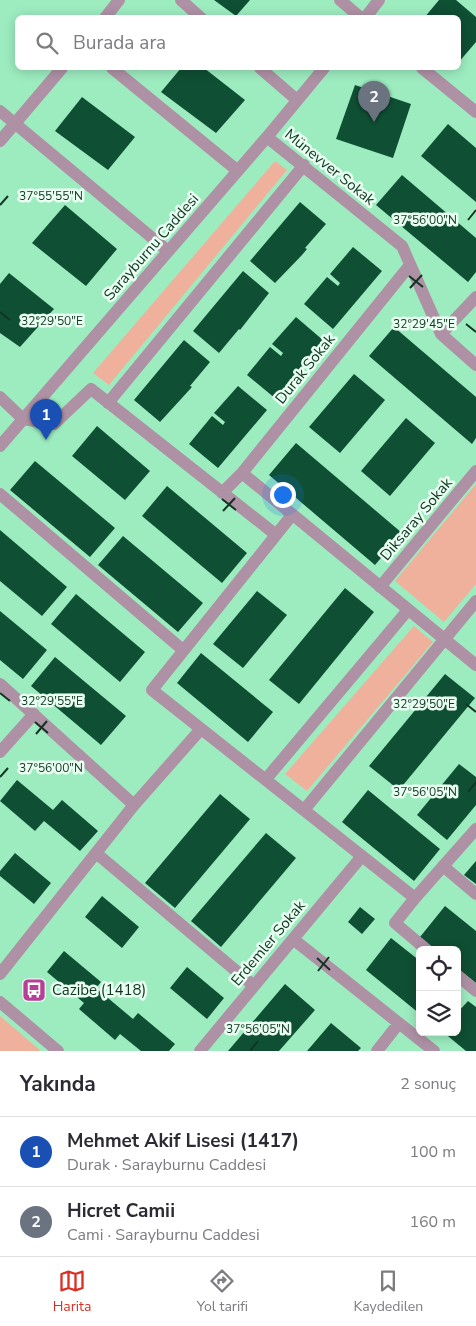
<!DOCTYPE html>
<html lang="tr">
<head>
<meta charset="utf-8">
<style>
	body { margin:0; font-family:"Nunito Sans",sans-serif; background:#f7f7f7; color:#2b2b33 }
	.controls { position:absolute; right:15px; bottom:15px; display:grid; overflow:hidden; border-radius:8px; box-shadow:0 2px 12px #0003 }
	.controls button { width:45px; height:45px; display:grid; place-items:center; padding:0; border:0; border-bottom:1px solid #e1e1e2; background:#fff; color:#2b2b33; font:25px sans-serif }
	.you { position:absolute; left:282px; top:494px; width:18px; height:18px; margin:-12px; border:4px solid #fff; border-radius:50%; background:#1a73e8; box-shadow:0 0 0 8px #1a73e833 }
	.badge { display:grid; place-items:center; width:32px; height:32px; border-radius:50%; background:#d93025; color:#fff; font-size:16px; font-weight:700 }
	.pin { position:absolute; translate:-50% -41px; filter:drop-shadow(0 1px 2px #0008) }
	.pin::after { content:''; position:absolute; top:26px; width:18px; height:15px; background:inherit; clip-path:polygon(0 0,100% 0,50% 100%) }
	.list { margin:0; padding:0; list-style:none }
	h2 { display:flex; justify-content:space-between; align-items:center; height:65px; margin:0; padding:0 20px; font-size:21px }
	h2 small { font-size:16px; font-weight:400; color:#7c7c81 }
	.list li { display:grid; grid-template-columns:32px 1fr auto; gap:15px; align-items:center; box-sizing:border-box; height:70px; padding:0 20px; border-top:1px solid #e1e1e2 }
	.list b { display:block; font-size:19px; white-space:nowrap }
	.list p { margin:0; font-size:16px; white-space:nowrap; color:#7c7c81 }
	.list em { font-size:16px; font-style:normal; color:#7c7c81 }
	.icon { flex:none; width:28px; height:28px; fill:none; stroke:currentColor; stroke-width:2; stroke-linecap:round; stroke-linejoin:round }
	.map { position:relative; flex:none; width:476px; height:1051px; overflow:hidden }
	.search { position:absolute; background:#fff; box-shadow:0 2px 12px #0003; left:15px; right:15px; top:15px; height:55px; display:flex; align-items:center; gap:12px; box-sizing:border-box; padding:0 18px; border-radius:8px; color:#7c7c81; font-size:19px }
	.sheet { height:205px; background:#fff }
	nav { display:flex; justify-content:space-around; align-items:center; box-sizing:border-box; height:70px; border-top:1px solid #e1e1e2; background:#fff; font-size:14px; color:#7c7c81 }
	nav a { display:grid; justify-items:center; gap:2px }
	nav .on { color:#d93025 }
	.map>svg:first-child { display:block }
	.green { fill:#efb19c }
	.building { fill:#0f4f33 }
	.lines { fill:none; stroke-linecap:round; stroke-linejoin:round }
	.minor { stroke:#af91a5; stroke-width:12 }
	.ticks { fill:none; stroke:#133423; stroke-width:2 }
	.labels { text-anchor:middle; stroke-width:5; stroke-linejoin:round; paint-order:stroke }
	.street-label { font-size:15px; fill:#133423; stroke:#e8fff1 }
	.poi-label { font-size:15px; fill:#133423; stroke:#e8fff1; text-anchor:start }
	.ticks-label { font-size:12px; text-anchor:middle; fill:#133423; stroke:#e8fff1; stroke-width:5; stroke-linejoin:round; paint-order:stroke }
</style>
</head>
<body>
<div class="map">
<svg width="476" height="1051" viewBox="0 0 476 1051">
	<rect width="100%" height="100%" fill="#9decc0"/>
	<path class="green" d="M275,161L287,170L109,385L93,373Z
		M476,484V584L444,622L395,581Z
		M414,626L433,642L307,791L285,774Z
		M0,1016L41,1051H0Z"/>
	<path class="building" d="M214,0H250L236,16Z
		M439,0H456L476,17V42L458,63V18H424Z
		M181,68H204L245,100L216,133L161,92Z
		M355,85L411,104L393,158L336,139Z
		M82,97L135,137L108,170L55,131Z
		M448,124L476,148V202L421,156Z
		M402,175L476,238V272L468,282L376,205Z
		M300,202L326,224L305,248L307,249L302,255L275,283L250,261Z
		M65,205L117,249L86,286L32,243Z
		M353,247L382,271L333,329L304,304L327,277L338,286L340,283L330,274Z
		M243,271L269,293L240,330L239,329L219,353L193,331Z
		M9,273L54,309L20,347L0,333V284Z
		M296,317L324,341L276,399L247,375L270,347L281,356L283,353L272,344Z
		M394,327L476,397V438L472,444L369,356Z
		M184,340L210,362L190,386L192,387L160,422L134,400Z
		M354,374L385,400L340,453L309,427Z
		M238,386L267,410L218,468L189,444L212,416L223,425L225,422L214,413Z
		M406,418L435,443L390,496L361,471Z
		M97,426L150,471L125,500L72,456Z
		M296,443L402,533L375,565L269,475Z
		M35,461L115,528L90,557L10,490Z
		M167,486L247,553L222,583L142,516Z
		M0,530L67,587L42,616L0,581Z
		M123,536L203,603L178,632L98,565Z
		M345,588L374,612L299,704L269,680Z
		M257,591L287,615L243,668L213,644Z
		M76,594L145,652L120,682L51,624Z
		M0,611L47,650L23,679L0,660Z
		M201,653L273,712L248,742L177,683Z
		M55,657L126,716L101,745L31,686Z
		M445,674L475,698L399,790L369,766Z
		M459,764L476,777V805L447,840L417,815Z
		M17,780L53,810L62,800L98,831L80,851L44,821L35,831L0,801Z
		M368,790L440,849L414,881L342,822Z
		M220,794L250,819L175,908L145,883Z
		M266,833L296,858L221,947L191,921Z
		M15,853L51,883L34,904L0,876V871Z
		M476,861V884L464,875Z
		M102,896L139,927L122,948L85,917Z
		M445,906L476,931V983L457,968V950H435L420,937Z
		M360,907L375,919L362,934L348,922Z
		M391,938L420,961V1014L366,970Z
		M64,951L101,982L96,988L133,1019L138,1013L175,1044L169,1051H141L120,1034L115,1040L79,1009L84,1003L47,972Z
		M187,967L224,998L207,1019L170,988Z
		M285,984L315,1010L279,1051H228Z
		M468,1001L476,1007V1051H466L443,1032H457V1013Z
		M331,1023L361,1048L358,1051H307Z"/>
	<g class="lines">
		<path class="minor" d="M181,0L201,18
			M340,0L361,18
			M105,18L119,0
			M365,18L379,0
			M112,68L238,171
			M260,68L297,100
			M422,68L476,112
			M0,111L168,251
			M267,137L402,246L441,334L476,365
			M0,141L62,68
			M441,334L476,297
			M0,397L23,419L54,424L91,389L275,534
			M108,403L304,165
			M0,446L267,137L324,68
			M242,473L476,665
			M222,493L242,473L410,265
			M0,494L183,650
			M292,515L152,690L415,898L476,829
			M380,587L476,471
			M0,684L134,805L0,974
			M0,752L34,714
			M266,779L408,610
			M134,805L201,729
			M304,810L476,601
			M96,853L254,986
			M443,866L476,894
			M415,898L395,923L427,950
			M293,939L434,1051
			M457,975L476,991
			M0,1002L58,1051
			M200,1051L362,856
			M377,1051L399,1023"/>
	</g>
	<path class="ticks" d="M0,205L8,196M468,220L476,210M409,276L423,287M410,288L422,275M0,312L10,320M466,324L476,332M222,499L236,510M223,511L235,498M0,693L10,701M466,704L476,712M35,722L48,733M36,734L47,721M0,777L8,768M468,792L476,782M317,958L330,970M318,971L329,957M250,1051L258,1041"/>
	<defs>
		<g id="bus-square" transform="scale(1.25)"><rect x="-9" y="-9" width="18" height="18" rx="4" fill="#b64098" stroke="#e8fff1"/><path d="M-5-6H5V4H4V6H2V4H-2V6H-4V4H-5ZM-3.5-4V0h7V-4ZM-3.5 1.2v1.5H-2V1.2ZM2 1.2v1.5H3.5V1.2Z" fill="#fff"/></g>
	</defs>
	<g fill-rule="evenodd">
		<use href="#bus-square" x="34" y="990"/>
	</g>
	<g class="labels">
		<g class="street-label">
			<text transform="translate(330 167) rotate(39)" y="5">Münevver Sokak</text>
			<text transform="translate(151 247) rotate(-49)" y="5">Sarayburnu Caddesi</text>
			<text transform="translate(305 369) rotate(-51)" y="5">Durak Sokak</text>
			<text transform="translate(416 519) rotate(-50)" y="5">Diksaray Sokak</text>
			<text transform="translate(268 943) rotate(-50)" y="5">Erdemler Sokak</text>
		</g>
		<g class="poi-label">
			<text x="52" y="995">Cazibe (1418)</text>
		</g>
	</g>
	<g class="ticks-label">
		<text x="51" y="200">37°55'55"N</text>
		<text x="425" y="224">37°56'00"N</text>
		<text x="52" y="325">32°29'50"E</text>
		<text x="424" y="328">32°29'45"E</text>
		<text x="52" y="705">32°29'55"E</text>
		<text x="424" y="708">32°29'50"E</text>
		<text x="51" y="772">37°56'00"N</text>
		<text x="425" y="796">37°56'05"N</text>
		<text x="258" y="1033">37°56'05"N</text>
	</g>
</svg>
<div class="controls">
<button><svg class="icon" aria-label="locate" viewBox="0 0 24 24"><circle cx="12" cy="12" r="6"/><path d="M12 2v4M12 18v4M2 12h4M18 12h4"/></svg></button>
<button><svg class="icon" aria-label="layers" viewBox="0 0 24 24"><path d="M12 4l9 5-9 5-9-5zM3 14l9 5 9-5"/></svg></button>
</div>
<div class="you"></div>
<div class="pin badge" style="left:46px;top:440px;background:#1a4fb4">1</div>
<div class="pin badge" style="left:374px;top:122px;background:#6b7280">2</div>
<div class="search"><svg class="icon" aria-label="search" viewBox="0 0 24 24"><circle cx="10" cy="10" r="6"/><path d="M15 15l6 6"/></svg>Burada ara</div>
</div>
<section class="sheet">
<h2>Yakında<small>2 sonuç</small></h2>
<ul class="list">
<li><span class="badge" style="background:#1a4fb4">1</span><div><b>Mehmet Akif Lisesi (1417)</b><p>Durak · Sarayburnu Caddesi</p></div><em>100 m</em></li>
<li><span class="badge" style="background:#6b7280">2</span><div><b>Hicret Camii</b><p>Cami · Sarayburnu Caddesi</p></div><em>160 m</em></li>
</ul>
</section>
<nav>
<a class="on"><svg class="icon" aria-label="map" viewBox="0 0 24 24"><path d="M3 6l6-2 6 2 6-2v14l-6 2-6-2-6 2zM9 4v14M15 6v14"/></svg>Harita</a>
<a><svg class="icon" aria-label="directions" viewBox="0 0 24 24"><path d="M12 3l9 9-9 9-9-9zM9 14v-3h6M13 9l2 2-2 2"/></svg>Yol tarifi</a>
<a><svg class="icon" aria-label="saved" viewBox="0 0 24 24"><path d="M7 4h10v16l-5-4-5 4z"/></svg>Kaydedilen</a>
</nav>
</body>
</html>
